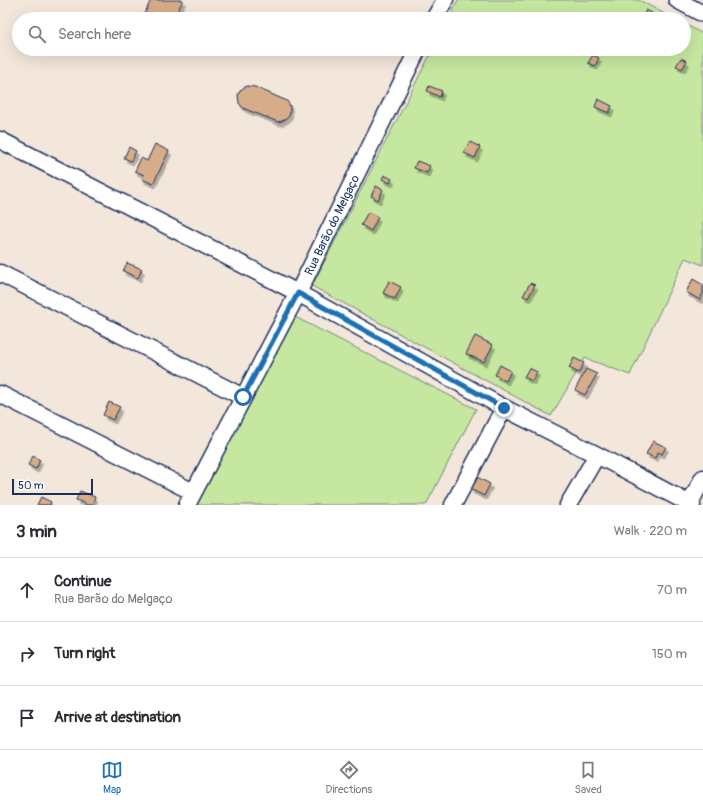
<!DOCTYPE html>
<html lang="en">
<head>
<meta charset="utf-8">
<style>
	body { margin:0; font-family:Pangolin,sans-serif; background:#f2f2f3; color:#2b2b33 }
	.scale { position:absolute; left:12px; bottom:10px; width:81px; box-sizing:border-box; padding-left:4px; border:2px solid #1b2f5e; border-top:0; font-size:11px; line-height:14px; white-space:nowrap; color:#1b2f5e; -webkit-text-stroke:3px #fff; paint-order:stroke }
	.stop { position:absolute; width:12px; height:12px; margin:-9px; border:3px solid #1f6fb2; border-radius:50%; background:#fff }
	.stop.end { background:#1f6fb2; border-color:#fff; box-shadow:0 1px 4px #0008 }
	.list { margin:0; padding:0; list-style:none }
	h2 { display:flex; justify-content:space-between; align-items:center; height:52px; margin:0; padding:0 16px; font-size:17px }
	h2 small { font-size:13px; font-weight:400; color:#7c7c81 }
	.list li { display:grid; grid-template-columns:26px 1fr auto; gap:12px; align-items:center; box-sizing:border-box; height:64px; padding:0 16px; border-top:1px solid #e1e1e2 }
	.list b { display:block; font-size:15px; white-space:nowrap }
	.list p { margin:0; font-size:13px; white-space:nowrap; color:#7c7c81 }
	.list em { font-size:13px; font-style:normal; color:#7c7c81 }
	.icon { flex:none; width:22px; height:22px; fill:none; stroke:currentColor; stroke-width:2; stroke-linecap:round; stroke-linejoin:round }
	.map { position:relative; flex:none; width:703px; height:505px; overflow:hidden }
	.search { position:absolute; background:#fff; box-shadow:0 4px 16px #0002; left:12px; right:12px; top:12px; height:44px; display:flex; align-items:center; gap:10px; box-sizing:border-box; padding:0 14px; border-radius:22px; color:#7c7c81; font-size:15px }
	.sheet { height:244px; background:#fff }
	nav { display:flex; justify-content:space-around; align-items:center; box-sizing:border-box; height:56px; border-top:1px solid #e1e1e2; background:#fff; font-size:11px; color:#7c7c81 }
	nav a { display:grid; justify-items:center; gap:2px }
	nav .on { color:#1f6fb2 }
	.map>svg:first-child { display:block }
	.green { fill:#c5e7a0; stroke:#708b7f }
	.building { fill:#d7ac88; stroke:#1b2f5e; filter:url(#shadow) }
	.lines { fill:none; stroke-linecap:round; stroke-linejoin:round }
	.minor-casing { stroke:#1b2f5e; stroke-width:19 }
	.minor { stroke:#fff; stroke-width:16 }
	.route { stroke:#1f6fb2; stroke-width:5 }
	.labels { text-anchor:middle; stroke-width:3; stroke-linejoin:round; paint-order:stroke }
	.street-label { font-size:12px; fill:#1b2f5e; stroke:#fff }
</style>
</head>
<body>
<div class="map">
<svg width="703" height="505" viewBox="0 0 703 505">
	<defs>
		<filter id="shadow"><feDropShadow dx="2.5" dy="4" stdDeviation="0" flood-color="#0004"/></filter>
	</defs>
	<rect width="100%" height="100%" fill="#f3e6db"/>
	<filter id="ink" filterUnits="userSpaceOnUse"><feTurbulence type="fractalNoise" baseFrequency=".025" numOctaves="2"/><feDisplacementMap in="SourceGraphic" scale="8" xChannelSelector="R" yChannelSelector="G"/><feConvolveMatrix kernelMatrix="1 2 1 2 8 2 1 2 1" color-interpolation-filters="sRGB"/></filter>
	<g filter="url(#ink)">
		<path class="green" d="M458,0H639L674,19H449Z
			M684,24L703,34V265L685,258L630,375L585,358L551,416L312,286L433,49H684Z
			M293,316L476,409L426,505H195Z"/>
		<path class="building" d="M151,0H183L174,19H142Z
			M646,10L652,13L649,19L643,16Z
			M593,55L599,58L595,66L588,63Z
			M681,58L687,61L682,69L676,66Z
			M247,86L255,87L287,101L289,104L290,108V112L289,116L286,119L282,121L278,122L245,109L242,107L239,103L238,95L240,91L243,88Z
			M429,86L442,91L440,97L427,91Z
			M598,99L612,106L609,113L595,107Z
			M470,142L480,147L475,158L464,153Z
			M155,144L169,151L153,184L142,179L144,175L135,171L141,158L147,161Z
			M129,147L136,151L131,161L124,158Z
			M417,161L430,166L427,173L414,168Z
			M384,175L392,179L390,183L382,179Z
			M376,186L383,190L378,200L371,196Z
			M368,212L378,217L371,231L361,225Z
			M127,263L142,269L138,278L123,271Z
			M693,279L703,285V293L700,300L686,292Z
			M389,281L401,287L395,299L383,293Z
			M530,283L535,285L528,298L523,296Z
			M475,336L493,345L484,362L466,354Z
			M574,358L584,363L579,373L569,368Z
			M500,365L511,371L506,381L495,375Z
			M529,368L537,372L532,381L524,377Z
			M586,369L597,374L585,395L575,390Z
			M109,402L120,407L113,420L103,415Z
			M653,441L666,447L662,454L658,452L655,458L646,454Z
			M33,456L40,460L36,469L28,465Z
			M477,477L490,484L484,496L470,489Z
			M80,491L95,497L92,505H88L76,500Z
			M41,497L51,502L50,505H37Z"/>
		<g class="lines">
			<g class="minor-casing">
				<path id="minor" d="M677,0L703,14
					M434,19L445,0
					M0,140L298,293L504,408L597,455L692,505
					M0,273L243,397
					M0,394L193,492
					M187,505L298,293L418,49
					M453,505L504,408
					M568,505L597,455
					M689,505L703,478"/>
			</g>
			<use href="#minor" class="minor"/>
		</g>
	</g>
	<g class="lines" filter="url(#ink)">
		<path class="route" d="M243,397L298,293L504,408"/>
	</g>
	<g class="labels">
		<g class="street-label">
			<text transform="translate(332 225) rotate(-64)" y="4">Rua Barão do Melgaço</text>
		</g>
	</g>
</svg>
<div class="scale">50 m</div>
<div class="stop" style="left:243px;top:397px"></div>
<div class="stop end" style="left:504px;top:408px"></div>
<div class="search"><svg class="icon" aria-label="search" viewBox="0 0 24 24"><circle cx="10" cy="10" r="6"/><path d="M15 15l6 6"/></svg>Search here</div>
</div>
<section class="sheet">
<h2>3 min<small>Walk · 220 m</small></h2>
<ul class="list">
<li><svg class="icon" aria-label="ahead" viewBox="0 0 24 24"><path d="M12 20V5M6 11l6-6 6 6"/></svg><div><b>Continue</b><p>Rua Barão do Melgaço</p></div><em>70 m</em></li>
<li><svg class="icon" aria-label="right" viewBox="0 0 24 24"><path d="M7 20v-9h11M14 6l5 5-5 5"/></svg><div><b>Turn right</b></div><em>150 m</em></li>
<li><svg class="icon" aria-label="arrive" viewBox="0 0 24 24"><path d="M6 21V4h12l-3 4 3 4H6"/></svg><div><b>Arrive at destination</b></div></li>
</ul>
</section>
<nav>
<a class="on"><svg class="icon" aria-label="map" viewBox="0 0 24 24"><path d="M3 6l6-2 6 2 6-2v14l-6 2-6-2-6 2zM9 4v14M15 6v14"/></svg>Map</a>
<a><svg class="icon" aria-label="directions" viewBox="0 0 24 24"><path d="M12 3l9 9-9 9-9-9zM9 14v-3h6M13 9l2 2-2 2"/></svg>Directions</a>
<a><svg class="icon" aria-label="saved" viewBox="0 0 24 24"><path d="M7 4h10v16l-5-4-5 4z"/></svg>Saved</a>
</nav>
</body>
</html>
